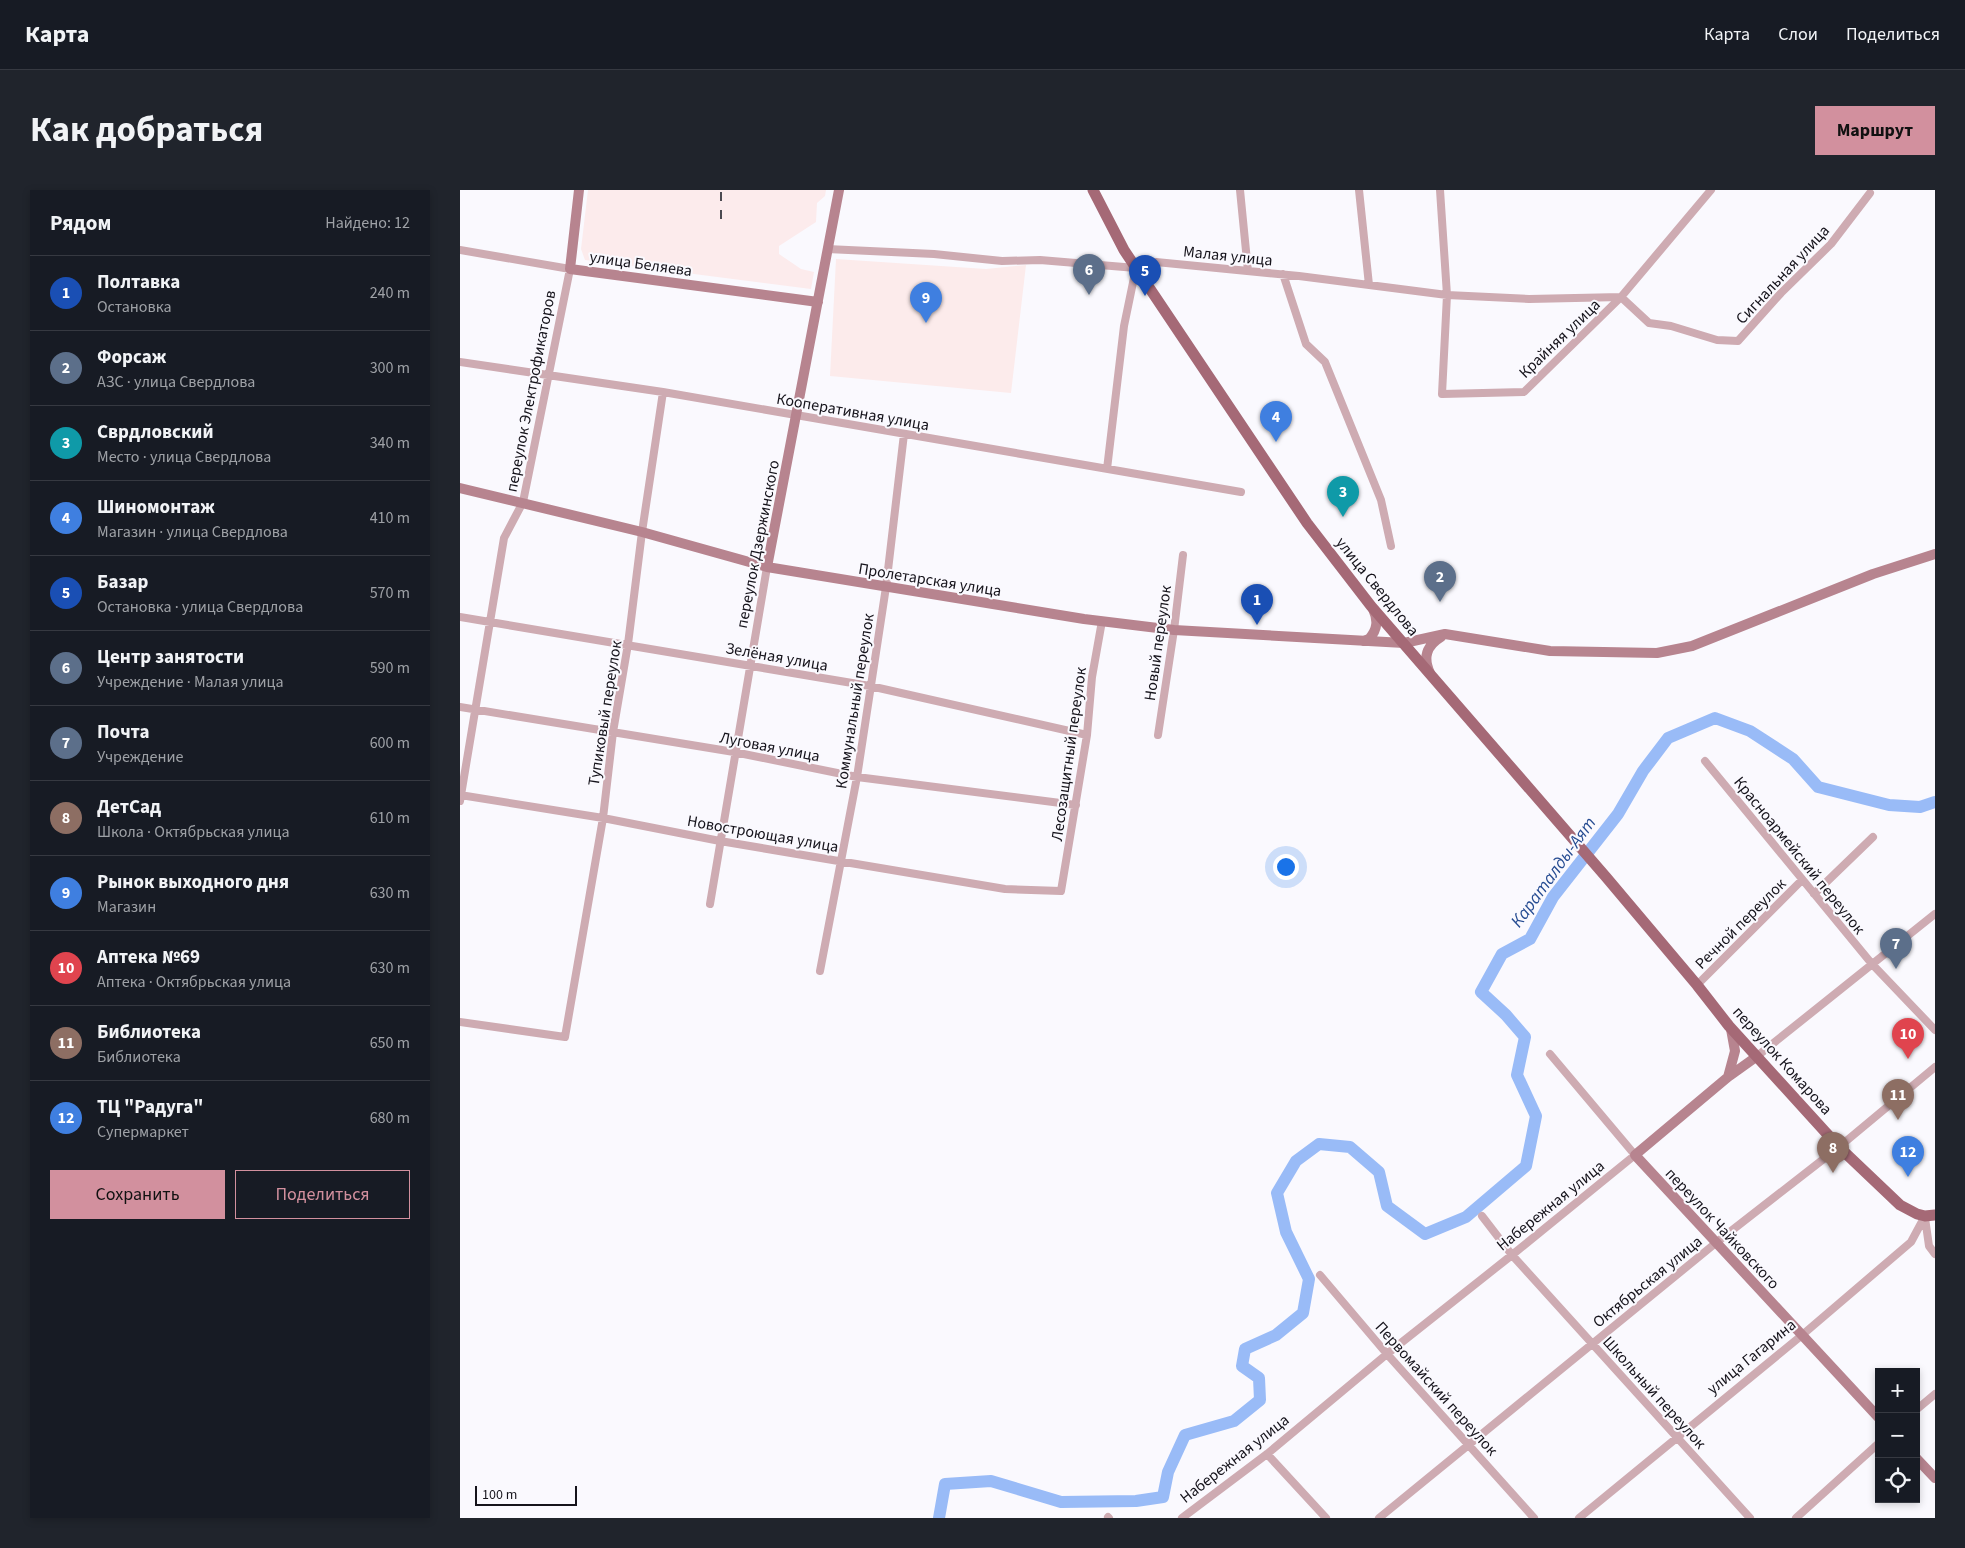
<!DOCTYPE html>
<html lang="ru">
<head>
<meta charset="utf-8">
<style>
	body { margin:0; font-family:"Source Sans 3",sans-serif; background:#20242c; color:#f1f3f6 }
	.controls { position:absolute; right:15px; bottom:15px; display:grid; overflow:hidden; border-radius:0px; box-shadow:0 2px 8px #0003 }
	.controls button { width:45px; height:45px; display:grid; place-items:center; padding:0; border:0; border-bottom:1px solid #363941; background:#171b24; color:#f1f3f6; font:25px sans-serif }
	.scale { position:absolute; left:15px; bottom:12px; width:102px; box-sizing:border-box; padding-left:5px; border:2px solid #15131b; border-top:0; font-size:14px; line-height:18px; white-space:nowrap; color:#15131b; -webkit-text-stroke:4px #faf9fe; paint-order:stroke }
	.you { position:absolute; left:825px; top:676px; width:18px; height:18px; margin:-12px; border:4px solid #fff; border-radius:50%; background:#1a73e8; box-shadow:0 0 0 8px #1a73e833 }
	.badge { display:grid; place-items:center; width:32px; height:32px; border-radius:50%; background:#d2909e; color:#fff; font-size:16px; font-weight:700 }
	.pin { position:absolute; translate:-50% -41px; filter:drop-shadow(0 1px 2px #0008) }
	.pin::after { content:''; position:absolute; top:26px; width:18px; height:15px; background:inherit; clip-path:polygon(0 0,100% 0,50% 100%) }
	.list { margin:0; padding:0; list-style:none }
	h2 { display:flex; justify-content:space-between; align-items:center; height:65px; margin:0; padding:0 20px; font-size:21px }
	h2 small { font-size:16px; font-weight:400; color:#9ea1a6 }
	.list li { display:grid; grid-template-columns:32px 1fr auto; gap:15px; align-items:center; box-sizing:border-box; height:75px; padding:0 20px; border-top:1px solid #363941 }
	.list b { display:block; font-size:19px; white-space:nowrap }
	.list p { margin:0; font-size:16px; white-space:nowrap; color:#9ea1a6 }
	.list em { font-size:16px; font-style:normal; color:#9ea1a6 }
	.actions { display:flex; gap:10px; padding:15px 20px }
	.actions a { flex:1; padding:11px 0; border:1px solid #d2909e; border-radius:0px; text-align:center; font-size:18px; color:#d2909e }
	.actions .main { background:#d2909e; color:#111 }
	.icon { flex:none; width:28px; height:28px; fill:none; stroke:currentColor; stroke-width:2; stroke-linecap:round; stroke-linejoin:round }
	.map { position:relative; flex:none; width:1475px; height:1328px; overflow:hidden; border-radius:0px }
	header { display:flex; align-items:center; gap:30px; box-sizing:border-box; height:70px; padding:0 25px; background:#171b24; border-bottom:1px solid #363941 }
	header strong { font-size:24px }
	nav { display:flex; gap:28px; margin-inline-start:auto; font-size:18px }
	.intro { display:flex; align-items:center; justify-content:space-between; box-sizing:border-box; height:120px; padding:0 30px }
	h1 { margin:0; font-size:35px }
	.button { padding:12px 22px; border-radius:0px; background:#d2909e; color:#111; font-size:18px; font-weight:700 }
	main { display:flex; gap:30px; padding:0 30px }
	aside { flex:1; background:#171b24; border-radius:0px; box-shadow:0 2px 8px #0003 }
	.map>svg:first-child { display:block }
	.commercial { fill:#fcebeb }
	.industrial { fill:#fcebec }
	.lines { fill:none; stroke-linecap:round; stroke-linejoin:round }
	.river { stroke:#99bbf7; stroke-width:12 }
	.street { stroke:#ceabb2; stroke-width:8 }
	.secondary { stroke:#b7848f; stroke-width:10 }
	.primary { stroke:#a56976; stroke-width:11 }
	.rail { stroke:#4b4a51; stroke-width:2; stroke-dasharray:9 9; stroke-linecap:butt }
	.labels { text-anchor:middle; stroke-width:4; stroke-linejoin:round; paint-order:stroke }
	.street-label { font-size:16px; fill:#15131b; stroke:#faf9fe }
	.water-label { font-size:18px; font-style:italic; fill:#264c92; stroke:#faf9fe }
</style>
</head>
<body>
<header>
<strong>Карта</strong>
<nav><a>Карта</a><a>Слои</a><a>Поделиться</a></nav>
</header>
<div class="intro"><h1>Как добраться</h1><a class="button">Маршрут</a></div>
<main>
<aside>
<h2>Рядом<small>Найдено: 12</small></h2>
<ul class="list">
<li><span class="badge" style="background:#1a4fb4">1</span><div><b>Полтавка</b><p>Остановка</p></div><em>240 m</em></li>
<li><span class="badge" style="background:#5c6f8a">2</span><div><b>Форсаж</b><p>АЗС · улица Свердлова</p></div><em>300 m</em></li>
<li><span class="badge" style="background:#0f9aa8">3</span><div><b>Сврдловский</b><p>Место · улица Свердлова</p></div><em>340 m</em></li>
<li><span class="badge" style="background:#3f7fe0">4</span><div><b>Шиномонтаж</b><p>Магазин · улица Свердлова</p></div><em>410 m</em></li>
<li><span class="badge" style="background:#1a4fb4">5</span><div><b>Базар</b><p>Остановка · улица Свердлова</p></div><em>570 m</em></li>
<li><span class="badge" style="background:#5c6f8a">6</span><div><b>Центр занятости</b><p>Учреждение · Малая улица</p></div><em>590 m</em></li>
<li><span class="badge" style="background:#5c6f8a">7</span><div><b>Почта</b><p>Учреждение</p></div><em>600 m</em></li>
<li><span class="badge" style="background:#8d6e63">8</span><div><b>ДетСад</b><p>Школа · Октябрьская улица</p></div><em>610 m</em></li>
<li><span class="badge" style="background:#3f7fe0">9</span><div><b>Рынок выходного дня</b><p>Магазин</p></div><em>630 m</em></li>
<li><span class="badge" style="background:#e0444e">10</span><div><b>Аптека №69</b><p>Аптека · Октябрьская улица</p></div><em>630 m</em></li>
<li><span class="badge" style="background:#8d6e63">11</span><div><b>Библиотека</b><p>Библиотека</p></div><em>650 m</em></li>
<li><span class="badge" style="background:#3f7fe0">12</span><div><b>ТЦ &quot;Радуга&quot;</b><p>Супермаркет</p></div><em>680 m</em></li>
</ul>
<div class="actions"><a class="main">Сохранить</a><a>Поделиться</a></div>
</aside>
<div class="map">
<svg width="1475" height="1328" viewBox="0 0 1475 1328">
	<rect width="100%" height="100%" fill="#faf9fe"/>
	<path class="commercial" d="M376,69L526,79L566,75L551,203L370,186Z"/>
	<path class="industrial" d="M128,0H366L365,6L357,13L356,32L319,56V64L341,79L354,82L351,99L125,70L121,59Z"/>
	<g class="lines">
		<path class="river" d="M479,1328L485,1294L531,1291L601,1312L676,1311L703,1307L708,1282L725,1245L774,1231L800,1210L799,1188L782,1176L785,1159L816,1145L843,1123L849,1089L826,1042L817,1003L836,971L859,954L890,957L919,982L927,1016L965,1044L1006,1027L1066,976L1076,926L1057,885L1065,847L1046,825L1021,802L1042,764L1070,749L1093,707L1158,624L1183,581L1208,548L1255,528L1290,541L1333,569L1358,597L1429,615L1460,617L1475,612"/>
		<path class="street" d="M780,0L788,81
			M899,0L909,95
			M980,0L987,105L982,204L1064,202L1161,107L1251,0
			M367,59L474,64L542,71L580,70L676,78L696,72L839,86L987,105L1069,109L1161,107
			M0,60L110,79L63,312L44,348L0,611
			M823,84L846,154L865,172L921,310L931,356
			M1161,107L1189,133L1211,136L1257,150L1278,151L1321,103L1371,54L1410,3
			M0,172L203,202L781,302
			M647,279L664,136L676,78
			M0,427L410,496L627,545
			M0,517L274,562L397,587L616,615
			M698,545L714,440L723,365
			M1245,571L1412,774L1475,840
			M0,605L143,628L260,651L545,699L601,701L627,545L632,487L642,431
			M1354,704L1413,647
			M250,714L307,377
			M360,781L397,587L426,397L444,244
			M1237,795L1342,690
			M0,832L105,847L143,628L153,542L168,454L182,342L203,202
			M1296,867L1475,724
			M1022,1026L1052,1065L1290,1328
			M1465,1028L1469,1056L1475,1064
			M860,1085L927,1164L1074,1328
			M1456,1220L1475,1204
			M807,1264L866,1328
			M648,1327L649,1328
			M722,1328L807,1264L927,1164L1052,1065L1175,965L1090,864
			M919,1328L1257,1052L1379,957L1475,877
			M1119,1328L1341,1146L1451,1052L1465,1026
			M1336,1328L1419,1253"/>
		<path class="secondary" d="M119,0L110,79L358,112
			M0,298L182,342L307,377L624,429L714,440L944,453L985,444L1090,461L1197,463L1232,456L1413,384L1475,364
			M307,377L379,0
			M903,451L909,449C918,439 918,430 913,419
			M970,483C963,468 966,456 981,447
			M1296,867L1268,887L1175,965L1419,1228
			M1268,887L1275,861L1271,839
			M1456,1268L1475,1288"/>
		<path class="primary" d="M633,0L664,60L676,78L847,333L911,416L1146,687L1237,795L1269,836L1379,957L1440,1015L1457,1024L1465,1026L1475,1025"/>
		<path class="rail" d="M261,29V0"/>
	</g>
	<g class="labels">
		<g class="street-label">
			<text transform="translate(768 65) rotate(6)" y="6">Малая улица</text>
			<text transform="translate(181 73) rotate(8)" y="6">улица Беляева</text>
			<text transform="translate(1322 84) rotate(-47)" y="6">Сигнальная улица</text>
			<text transform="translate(1099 148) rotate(-44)" y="6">Крайняя улица</text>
			<text transform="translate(70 201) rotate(-79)" y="6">переулок Электрофикаторов</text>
			<text transform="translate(393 221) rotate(10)" y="6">Кооперативная улица</text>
			<text transform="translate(297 354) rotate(-79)" y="6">переулок Дзержинского</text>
			<text transform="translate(470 389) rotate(9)" y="6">Пролетарская улица</text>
			<text transform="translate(918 396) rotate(51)" y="6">улица Свердлова</text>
			<text transform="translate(697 453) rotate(-82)" y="6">Новый переулок</text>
			<text transform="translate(317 466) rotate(10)" y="6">Зелёная улица</text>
			<text transform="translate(394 511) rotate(-81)" y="6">Коммунальный переулок</text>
			<text transform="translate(144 523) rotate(-81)" y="6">Тупиковый переулок</text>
			<text transform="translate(310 556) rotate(11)" y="6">Луговая улица</text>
			<text transform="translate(608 564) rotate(-82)" y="6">Лесозащитный переулок</text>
			<text transform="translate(303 643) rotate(10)" y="6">Новостроющая улица</text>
			<text transform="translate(1340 665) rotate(51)" y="6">Красноармейский переулок</text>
			<text transform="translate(1280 733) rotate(-45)" y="6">Речной переулок</text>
			<text transform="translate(1323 870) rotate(48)" y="6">переулок Комарова</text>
			<text transform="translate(1090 1015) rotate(-39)" y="6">Набережная улица</text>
			<text transform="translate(1263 1038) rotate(47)" y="6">переулок Чайковского</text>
			<text transform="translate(1187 1091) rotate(-39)" y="6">Октябрьская улица</text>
			<text transform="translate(1291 1166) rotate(-39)" y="6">улица Гагарина</text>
			<text transform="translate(977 1198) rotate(48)" y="6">Первомайский переулок</text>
			<text transform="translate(1195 1202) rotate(48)" y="6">Школьный переулок</text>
			<text transform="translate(774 1268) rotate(-38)" y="6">Набережная улица</text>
		</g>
		<g class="water-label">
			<text transform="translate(1093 682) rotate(-54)" y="6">Караталды-Аят</text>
		</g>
	</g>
</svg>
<div class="controls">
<button>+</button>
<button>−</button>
<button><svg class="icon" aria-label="locate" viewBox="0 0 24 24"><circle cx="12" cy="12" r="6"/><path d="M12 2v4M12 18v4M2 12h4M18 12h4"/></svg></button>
</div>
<div class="scale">100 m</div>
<div class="you"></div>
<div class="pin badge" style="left:797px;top:435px;background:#1a4fb4">1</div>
<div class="pin badge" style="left:980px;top:412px;background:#5c6f8a">2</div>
<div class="pin badge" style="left:883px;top:327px;background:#0f9aa8">3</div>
<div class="pin badge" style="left:816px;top:252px;background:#3f7fe0">4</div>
<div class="pin badge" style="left:685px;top:106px;background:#1a4fb4">5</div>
<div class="pin badge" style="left:629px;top:105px;background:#5c6f8a">6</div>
<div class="pin badge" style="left:1436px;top:779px;background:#5c6f8a">7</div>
<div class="pin badge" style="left:1373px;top:983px;background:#8d6e63">8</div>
<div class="pin badge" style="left:466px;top:133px;background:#3f7fe0">9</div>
<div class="pin badge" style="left:1448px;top:869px;background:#e0444e">10</div>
<div class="pin badge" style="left:1438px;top:930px;background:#8d6e63">11</div>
<div class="pin badge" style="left:1448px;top:987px;background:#3f7fe0">12</div>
</div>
</main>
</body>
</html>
